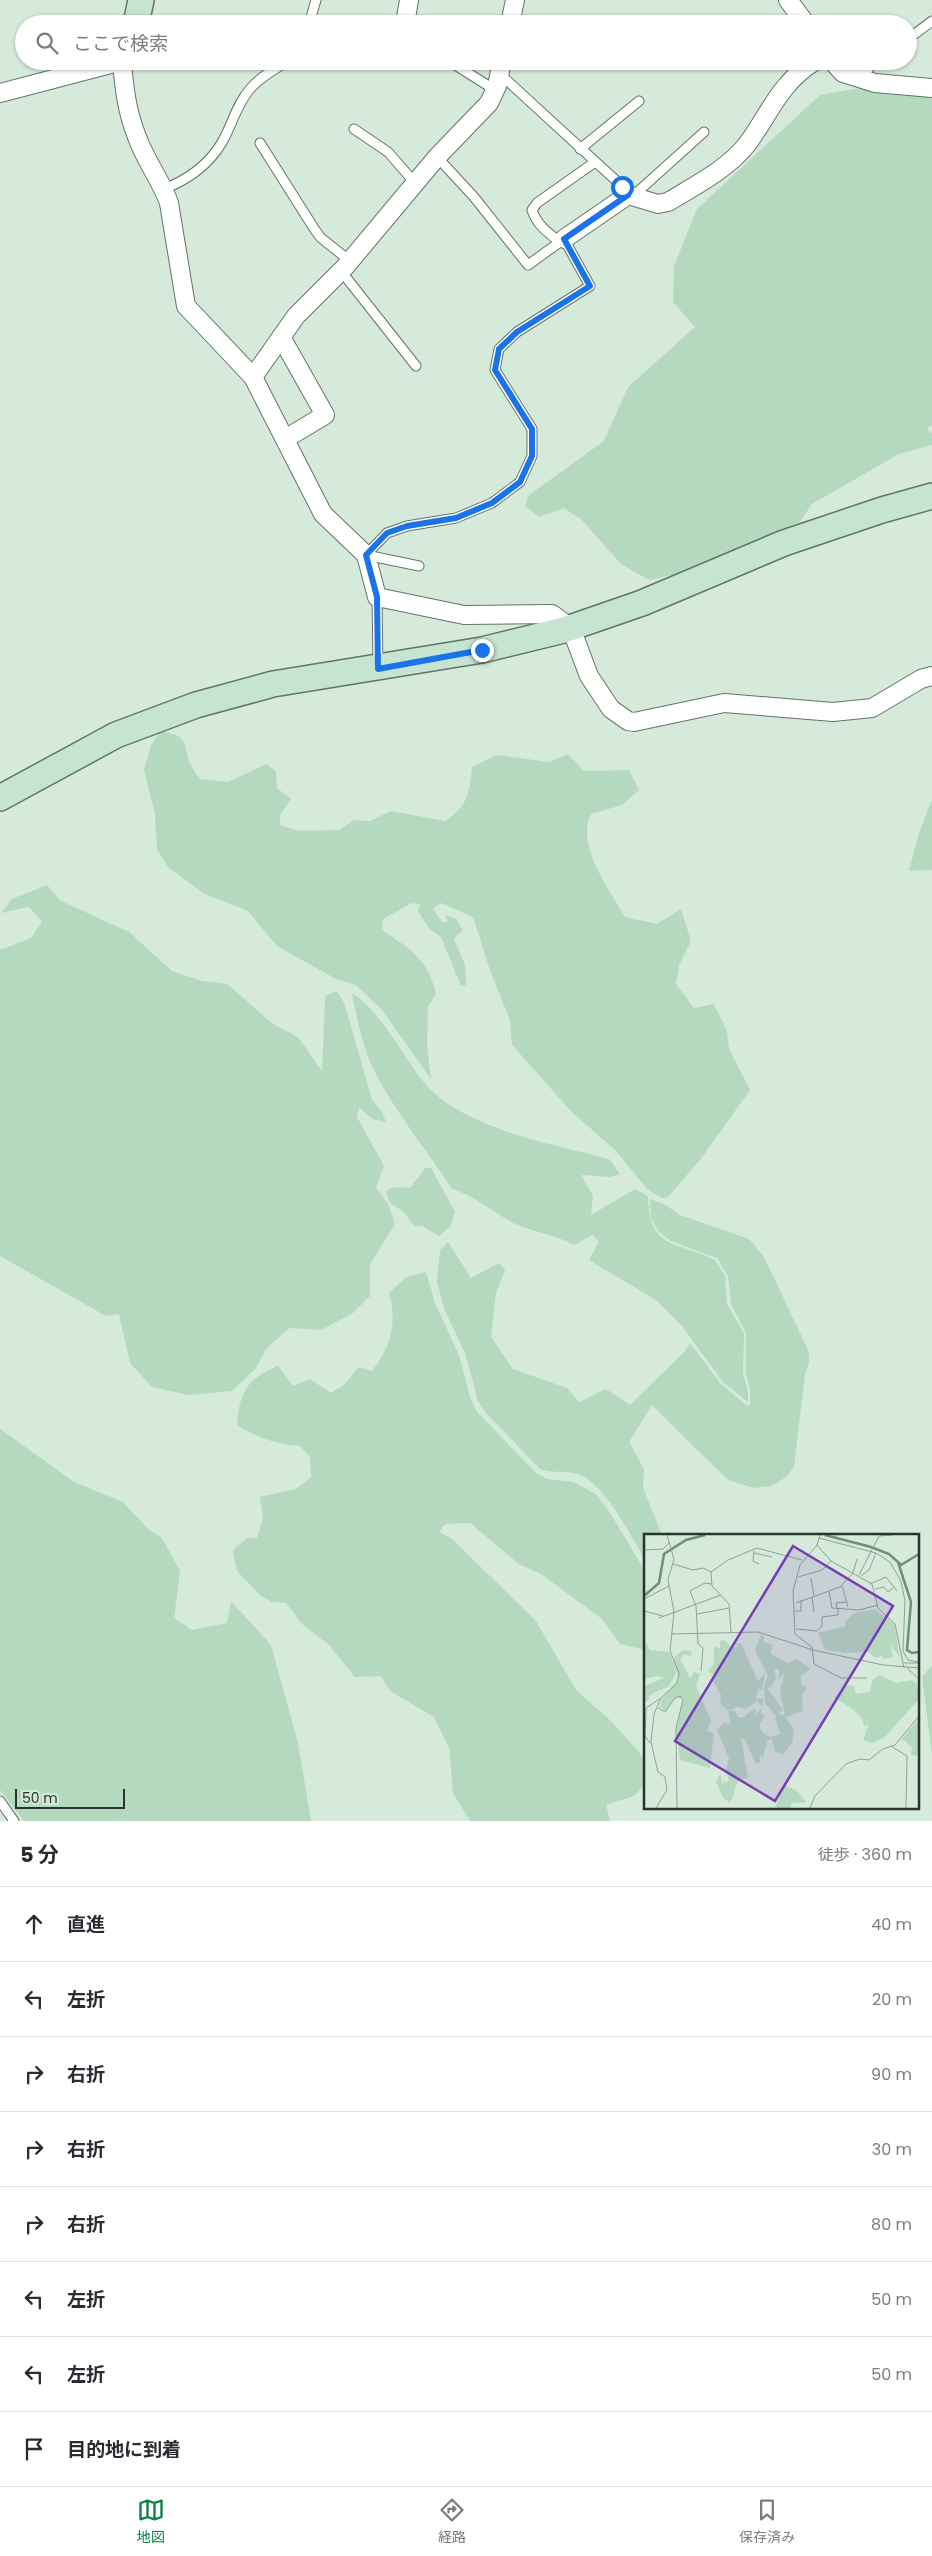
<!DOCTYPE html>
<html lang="ja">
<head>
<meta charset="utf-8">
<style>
	body { margin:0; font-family:Poppins,"Noto Sans JP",sans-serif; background:#f7f7f7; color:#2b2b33 }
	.scale { position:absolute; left:15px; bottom:12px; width:110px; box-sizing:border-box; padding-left:5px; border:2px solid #2b332d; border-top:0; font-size:14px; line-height:18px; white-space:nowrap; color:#2b332d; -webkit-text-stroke:4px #d5eada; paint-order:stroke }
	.stop { position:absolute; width:15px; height:15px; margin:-11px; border:4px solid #1a73e8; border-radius:50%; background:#fff }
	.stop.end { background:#1a73e8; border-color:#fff; box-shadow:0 1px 5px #0008 }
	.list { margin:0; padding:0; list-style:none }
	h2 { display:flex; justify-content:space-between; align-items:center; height:65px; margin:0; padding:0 20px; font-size:21px }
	h2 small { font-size:16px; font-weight:400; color:#7c7c81 }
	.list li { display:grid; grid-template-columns:32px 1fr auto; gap:15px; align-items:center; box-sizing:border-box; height:75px; padding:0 20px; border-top:1px solid #e1e1e2 }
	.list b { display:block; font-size:19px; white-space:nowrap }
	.list em { font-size:16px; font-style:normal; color:#7c7c81 }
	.icon { flex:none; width:28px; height:28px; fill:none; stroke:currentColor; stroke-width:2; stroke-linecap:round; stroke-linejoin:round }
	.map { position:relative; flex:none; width:932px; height:1821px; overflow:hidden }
	.search { position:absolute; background:#fff; box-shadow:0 1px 4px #0004; left:15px; right:15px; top:15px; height:55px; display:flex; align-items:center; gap:12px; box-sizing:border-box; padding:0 18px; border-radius:28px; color:#7c7c81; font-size:19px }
	.sheet { height:665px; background:#fff }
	nav { display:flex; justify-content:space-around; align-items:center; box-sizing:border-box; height:70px; border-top:1px solid #e1e1e2; background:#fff; font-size:14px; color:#7c7c81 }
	nav a { display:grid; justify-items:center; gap:2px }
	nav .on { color:#0b8043 }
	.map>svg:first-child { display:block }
	.green { fill:#b4d9be }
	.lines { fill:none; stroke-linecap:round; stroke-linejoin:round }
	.lane-casing { stroke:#627567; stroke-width:11 }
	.street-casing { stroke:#627567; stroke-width:20 }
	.secondary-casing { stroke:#627567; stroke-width:28 }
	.lane { stroke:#fff; stroke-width:9 }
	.street { stroke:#fff; stroke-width:18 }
	.secondary { stroke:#c5e4d1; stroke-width:25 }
	.route { stroke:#1a73e8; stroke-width:6 }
	.inset-river { fill:none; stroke:#6d9177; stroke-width:2.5 }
	.inset-road { fill:none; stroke:#91a195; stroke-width:1 }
	.view { fill:#783db3; fill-opacity:0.15; stroke:#783db3; stroke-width:2.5 }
	.inset-edge { fill:none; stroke:#2b332d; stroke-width:2.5 }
</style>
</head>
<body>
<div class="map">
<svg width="932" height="1821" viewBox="0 0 932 1821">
	<rect width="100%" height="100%" fill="#d5eada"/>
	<path class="green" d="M872,86L932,95V425L927,428L932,434V445L899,454L812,504L798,524L682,573L649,580L621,564L582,520L564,508L539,517L525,506L529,495L604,441L628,387L695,327L673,302L674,266L697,209L820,95Z
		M161,731C186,737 183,738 189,761C191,767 196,773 200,779L228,782L266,764L276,771L277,788L291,799L280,815V825L299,831L339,830L354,820L370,821L391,811L445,821C468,807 469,793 472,767L497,755L549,762L568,754L584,771L629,770L639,790L622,805L591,814C575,844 610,891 625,917L657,924L681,909L691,941L679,965L676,984L694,1008L714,1004L727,1031L729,1049L750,1090L700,1160L668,1197L662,1198L648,1190L616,1151L571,1111L512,1045L510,1020L491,973L473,917L441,903L433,909L442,922H448L445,915L456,919L463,930L454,939L465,965L466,985L461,986L441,937L429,928L418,912L420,904L412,903L383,919L382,930C410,949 428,958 436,994L428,1006L427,1044L431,1079L382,1010L356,985L336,979L277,946L248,911L203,893L169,868L157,850L155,814L144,770L151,745Z
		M932,800V870L909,871L919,833Z
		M47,885L61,901L129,932L172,971L202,981L227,984L273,1024L298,1037L322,1071L325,996L337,991L345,1005L372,1100L382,1112L386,1122L373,1119L359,1108L357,1117L384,1166L376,1188L388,1204L395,1224L370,1264V1296L353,1313L321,1330L289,1328L266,1349L256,1368L232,1391L189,1395L152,1387L130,1363L119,1314L106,1316L0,1256V950L31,938L42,922L29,907L1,913L12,899Z
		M352,993C384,1015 399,1051 423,1081C461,1129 553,1144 609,1159L620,1174L610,1177L581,1175L593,1196L591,1215L635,1189L648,1196C649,1250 676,1241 715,1260L725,1276L727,1304L744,1334L743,1374L748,1391V1402L723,1382L682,1326L656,1300L589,1260L599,1242L593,1235L574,1245C556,1235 537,1233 518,1225C495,1215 477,1196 452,1189C427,1150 397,1115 376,1074C363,1050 357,1019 352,993Z
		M425,1168H431L455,1212L450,1227L439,1236L422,1226H415C410,1221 406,1213 401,1210C392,1204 388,1203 386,1191L393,1187L410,1188Z
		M650,1199L664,1204L680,1215L749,1239L764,1257L809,1352V1362L805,1374L794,1467L786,1477L771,1486L754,1488L728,1480L652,1405L629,1442L644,1469L643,1488L662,1535H646V1561C631,1537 605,1483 578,1474C565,1470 553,1474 540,1469L486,1413L478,1401L465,1353L444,1308L437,1282L440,1250L448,1242L471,1278L499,1263L505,1270L496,1293L491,1337L513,1369L567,1388L579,1402L606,1389L630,1405L685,1351L690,1343L720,1383L746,1405H750V1389L746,1374V1333L731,1304L728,1276L717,1258L671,1241L658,1231L651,1217Z
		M426,1272L435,1303L459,1355L470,1397L477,1412L536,1473L547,1479L573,1482L596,1494L612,1516L646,1573V1650L620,1644L602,1619L541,1574L519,1564L470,1523L445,1524L439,1532L452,1539L536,1621L576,1690L611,1721L639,1752L646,1763V1783L634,1796L606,1805L610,1821H470L453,1793L449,1748L434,1717L390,1691L381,1676L355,1677L329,1645L302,1624L286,1603L272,1602L260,1595L237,1571L233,1550L247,1538H257L263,1517L260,1497L296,1489L311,1477L310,1457L300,1446C275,1444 258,1438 237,1425C240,1391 246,1380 278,1366L293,1386L310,1379L331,1393L344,1385L359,1367L372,1371C390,1349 398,1321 389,1293L406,1277Z
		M0,1429L74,1482L123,1502L147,1528L162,1538L180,1571L174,1618L192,1630L227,1623L231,1601L271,1645L298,1743L311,1821H24L0,1790Z
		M932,1665V1754L922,1677Z"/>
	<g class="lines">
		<g class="lane-casing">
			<path id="lane" d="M309,24L316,0
				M908,39L932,21
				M449,61L495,90
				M500,74L623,187L628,195
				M861,78L875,61
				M354,129L388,152L415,183
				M260,143L315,230L321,238L350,261
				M580,149L639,101
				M164,189C187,180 208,165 221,144C232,126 236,105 250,89C260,77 275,69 288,61
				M633,196L704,132
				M560,242C547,232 537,225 532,210L537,203L595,162
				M341,271L416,366
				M366,555L387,533L407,526L456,518L492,503L520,482L532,456V429L495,370L499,349L517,332L590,286L564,239L528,265L474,197L437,157
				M366,555L419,566
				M377,597L378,665
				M0,1801L14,1821"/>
		</g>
		<g class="street-casing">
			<path id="street" d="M788,0L806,24
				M405,24L409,0
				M510,24L515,0
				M122,61C124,88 127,112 137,137C145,160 161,180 169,203L186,306L253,377L323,514L366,555L377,597L464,615L552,614L571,628L589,676L611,709L628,721L634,722L724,703L833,712L872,708L921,679L932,676
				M832,61L843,73L875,83L932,88
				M0,93L122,61
				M564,239L628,195L658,204L668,202C696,185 728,169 748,143C771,111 780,83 815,61
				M281,337L325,415L285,439
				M253,377L296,316L345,267L437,157L489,103L497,86L502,61"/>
		</g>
		<g class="secondary-casing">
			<path id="secondary" d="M136,24L141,0
				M0,798L116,735L196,705L273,684L482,650L564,630L642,603L784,543L882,510L932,496"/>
		</g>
		<use href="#lane" class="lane"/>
		<use href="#street" class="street"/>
		<use href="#secondary" class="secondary"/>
	</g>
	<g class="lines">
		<path class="route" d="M482,650L378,669L377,597L366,555L387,533L407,526L456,518L492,503L520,482L532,456V429L495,370L499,349L517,332L590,286L564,239L628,195L622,187"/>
	</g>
	<g transform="translate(644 1534)">
		<rect width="275" height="275" fill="#d5eada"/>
		<path d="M231,75L251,91L255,122L246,110L249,123L240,125L238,122L232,124L224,118L201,119L181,116L174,99L202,92L201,88L210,79ZM117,101L120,102V108L128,111L127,120L144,129L153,125L167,135L157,141V151L163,153L158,161L159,177L142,183L150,196L148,209L139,220L131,218L128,205L123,207L119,225L117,220L116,228L112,230L101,206L97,204L104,244L97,245L92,251L89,264L85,268L79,264L72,248L76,240L79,252V245L81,249L85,246L82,237L85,224L73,196L80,189L87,190L84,177L90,176L94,183H100L109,175L112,176V181L117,174V179L121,181L115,192L120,200L126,203L137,200L131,185L133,183L121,169L120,151L124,142L111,116ZM135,135V147L138,141L137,137L140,141L136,157L141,182L134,180L139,176L124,155V148L125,155L132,144L130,136ZM81,106L87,114L94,113L92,109L97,110L114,147L121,140L118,157L115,154L112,164L120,165L118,172L113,167L102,175L94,173L84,176L76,170L77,161L68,146L70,141L64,137L70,130V112L76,115V107ZM0,107L6,116L25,118L33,137L25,152L4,162L6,165L0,169V152L20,144L13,142L0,145ZM39,116L48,117L47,122L40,120L36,125L46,144L50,138L56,140L52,151L67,187L63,197L70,199L66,234L36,226L32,194L39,164H31L22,177L16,173L19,163L35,145L29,124ZM235,141L252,149L268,146L273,150L275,165L241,203L228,209L219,206L225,190L220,192L218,184L206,173L190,164L203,151L210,152L212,160L226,158L228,147ZM275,184V222L267,221L268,213L258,205ZM140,251L153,257L162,268L148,269L146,274H131Z" fill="#b4d9be" fill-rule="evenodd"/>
		<path class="inset-river" d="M181,1L227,13L245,20L254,28L267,68L263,116L268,119L275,118M254,28L257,31L275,20M0,62L15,49L20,20L42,6L61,1"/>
		<path class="inset-road" d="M176,1L173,11L156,31L149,57L151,100L168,113L170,130L197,144H223M175,4L232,19L246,28L257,47L261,67L259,117L264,126L275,128M173,11L187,27L228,50L234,74L251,90L260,134M0,16L19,15L25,9M110,17L109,27L115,30M110,19L128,23M29,30L49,36L59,34L67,38M67,38L84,26L113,14L158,26M67,38L68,52L85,70L87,98M215,41L235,2L248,1M217,42L225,36L232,19M154,43L178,36L187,27M167,44L170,62M226,50L242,43L253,57M198,52L204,73M231,55L240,53L244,58L249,54M185,57L188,74L215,76L234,71M168,63L170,78M0,65L25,52M152,69L196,53L209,39L213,25M52,72L54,110L59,114M52,72L46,57L61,49L67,50M193,74L192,69L202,68M0,77L19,82M151,77H157V66M53,80L85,74M15,84L77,61M152,95L173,97L178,92V83L194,81V74M27,100L114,98L169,116L239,131L275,134M259,129H275M263,134L275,145M57,137L59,114M14,174L21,178L31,164L36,162L39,166L32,194L33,274M6,209L1,202L2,174L17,164M247,212L263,222L262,274M12,274L23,256L21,243L14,238L7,208L10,180L17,164L33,149L35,139L26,117L30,78L24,46L30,25L23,1M166,274L171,262L202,230L216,225L225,226L239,215L251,211L275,182"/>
		<path class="view" d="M149,12L249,72L131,267L31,207Z"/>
		<rect width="275" height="275" class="inset-edge"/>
	</g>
</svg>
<div class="scale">50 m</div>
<div class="stop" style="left:622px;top:187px"></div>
<div class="stop end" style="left:482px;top:650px"></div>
<div class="search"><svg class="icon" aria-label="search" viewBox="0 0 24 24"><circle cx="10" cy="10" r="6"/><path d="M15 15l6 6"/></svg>ここで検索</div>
</div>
<section class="sheet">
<h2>5 分<small>徒歩 · 360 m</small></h2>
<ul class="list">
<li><svg class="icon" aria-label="ahead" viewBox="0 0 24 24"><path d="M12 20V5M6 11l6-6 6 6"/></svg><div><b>直進</b></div><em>40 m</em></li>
<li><svg class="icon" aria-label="left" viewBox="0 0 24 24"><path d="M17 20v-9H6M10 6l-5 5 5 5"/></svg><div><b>左折</b></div><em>20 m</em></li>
<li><svg class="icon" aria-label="right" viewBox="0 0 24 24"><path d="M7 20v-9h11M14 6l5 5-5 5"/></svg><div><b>右折</b></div><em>90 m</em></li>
<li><svg class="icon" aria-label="right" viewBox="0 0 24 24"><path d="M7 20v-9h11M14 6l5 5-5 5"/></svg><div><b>右折</b></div><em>30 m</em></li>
<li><svg class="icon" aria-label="right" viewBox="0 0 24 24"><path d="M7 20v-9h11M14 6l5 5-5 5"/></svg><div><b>右折</b></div><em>80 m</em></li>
<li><svg class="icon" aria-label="left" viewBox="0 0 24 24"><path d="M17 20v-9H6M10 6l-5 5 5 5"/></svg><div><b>左折</b></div><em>50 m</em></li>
<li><svg class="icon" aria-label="left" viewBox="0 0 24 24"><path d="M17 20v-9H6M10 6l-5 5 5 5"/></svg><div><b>左折</b></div><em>50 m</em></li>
<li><svg class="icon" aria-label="arrive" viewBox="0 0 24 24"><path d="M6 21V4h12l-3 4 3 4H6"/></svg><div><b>目的地に到着</b></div></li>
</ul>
</section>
<nav>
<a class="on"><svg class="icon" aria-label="map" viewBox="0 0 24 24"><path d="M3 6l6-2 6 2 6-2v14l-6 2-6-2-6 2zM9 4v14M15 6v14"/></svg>地図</a>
<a><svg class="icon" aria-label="directions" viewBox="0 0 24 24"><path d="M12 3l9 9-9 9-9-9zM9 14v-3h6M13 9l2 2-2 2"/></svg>経路</a>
<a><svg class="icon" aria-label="saved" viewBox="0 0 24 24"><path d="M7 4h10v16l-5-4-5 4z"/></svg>保存済み</a>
</nav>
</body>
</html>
